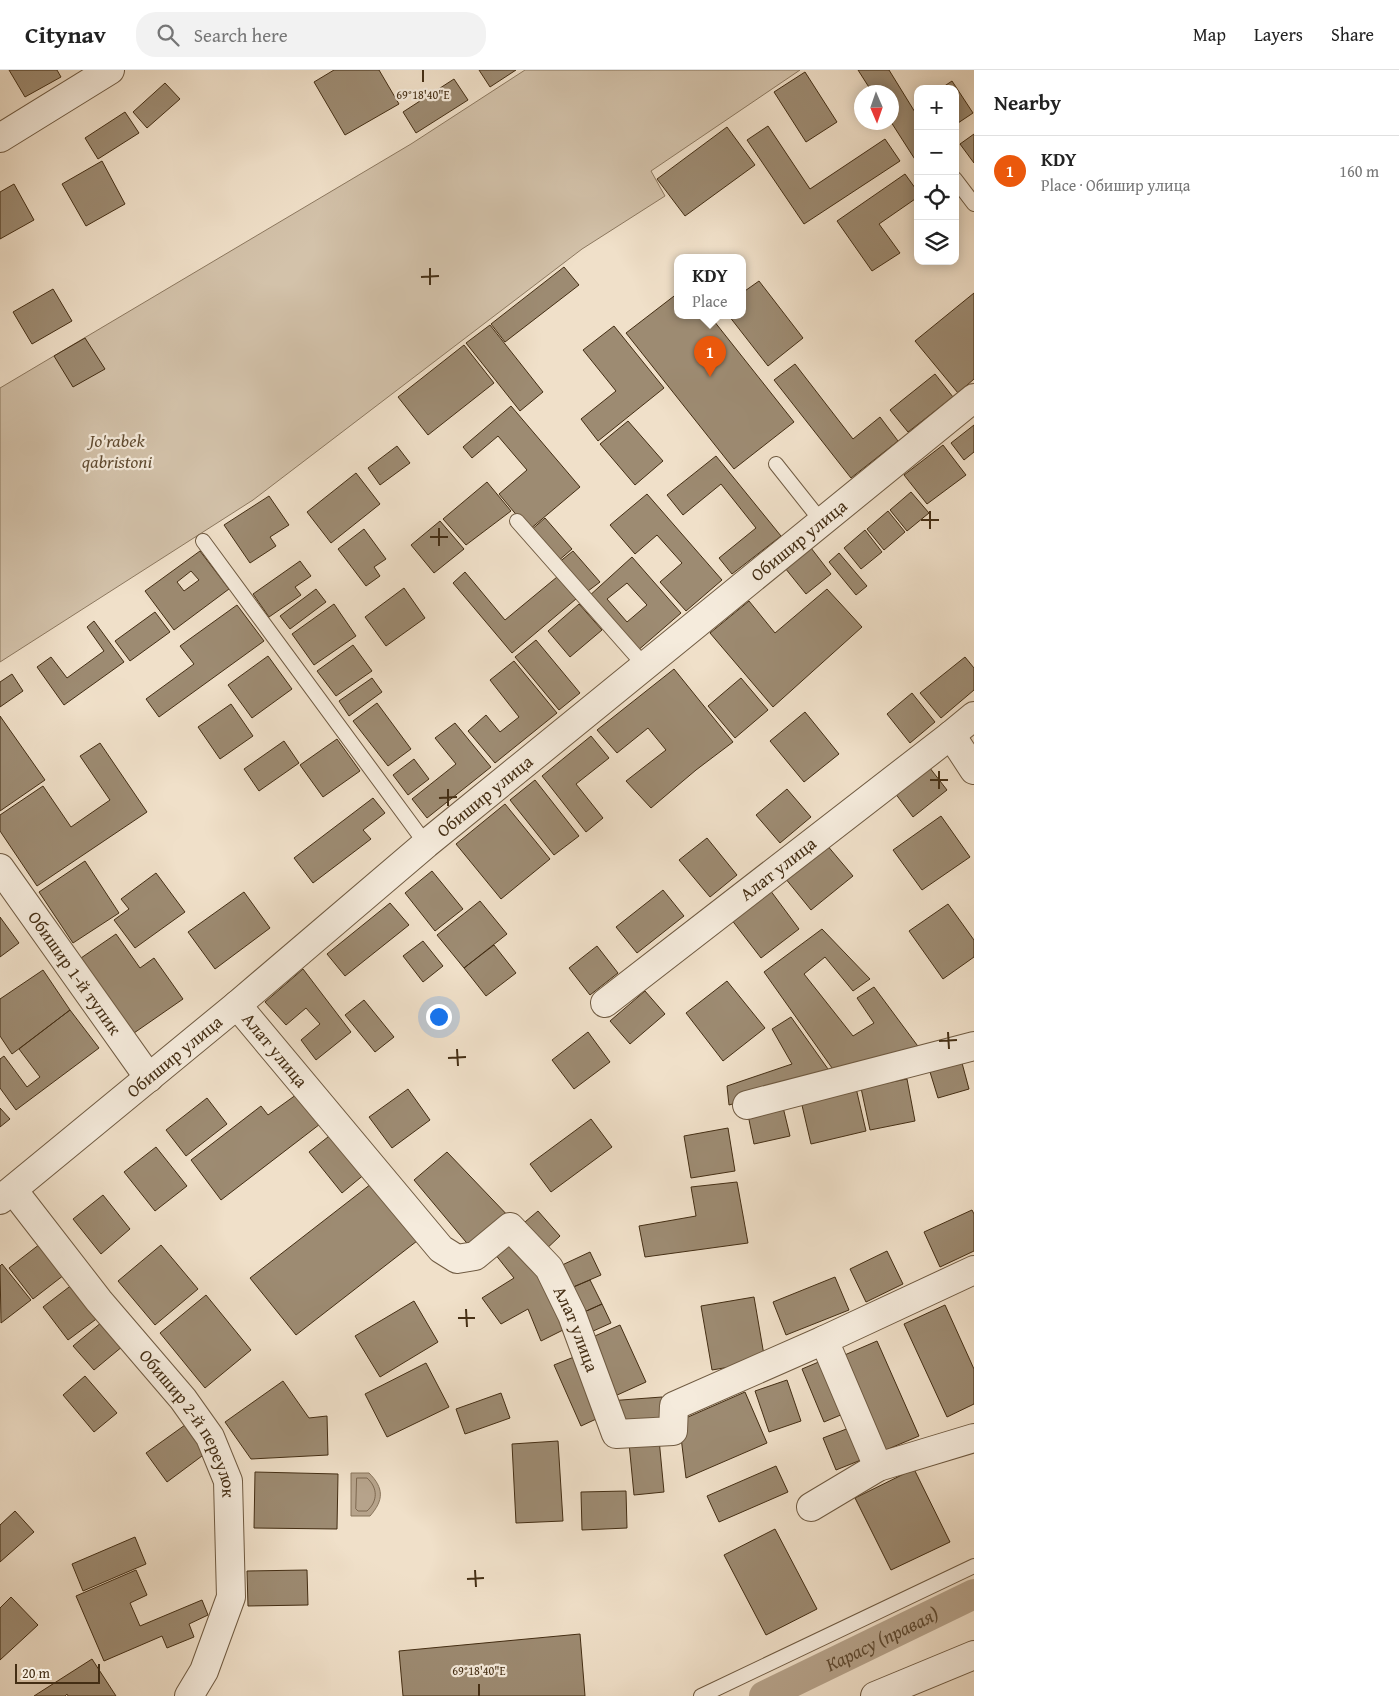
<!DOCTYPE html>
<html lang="en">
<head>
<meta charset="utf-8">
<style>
	body { margin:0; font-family:"Gentium Book Plus",serif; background:#f2f2f2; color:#222 }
	.controls { position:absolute; right:15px; top:15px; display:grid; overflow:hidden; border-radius:10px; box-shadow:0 2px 12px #0003 }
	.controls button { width:45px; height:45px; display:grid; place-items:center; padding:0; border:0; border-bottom:1px solid #e0e0e0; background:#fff; color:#222; font:25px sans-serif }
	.compass { position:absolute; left:854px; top:15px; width:45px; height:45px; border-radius:50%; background:#fff; box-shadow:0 2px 12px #0003; rotate:178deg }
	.scale { position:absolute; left:15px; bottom:12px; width:85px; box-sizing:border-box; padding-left:5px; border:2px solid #442e14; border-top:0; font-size:14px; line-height:18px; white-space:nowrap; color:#442e14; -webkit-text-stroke:4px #f5ebdc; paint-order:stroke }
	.you { position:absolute; left:438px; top:946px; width:18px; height:18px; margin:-12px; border:4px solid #fff; border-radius:50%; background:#1a73e8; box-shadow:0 0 0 8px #1a73e833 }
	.badge { display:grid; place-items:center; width:32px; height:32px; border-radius:50%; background:#ea580c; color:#fff; font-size:16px; font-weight:700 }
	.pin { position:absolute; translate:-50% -41px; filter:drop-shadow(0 1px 2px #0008) }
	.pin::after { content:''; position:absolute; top:26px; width:18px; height:15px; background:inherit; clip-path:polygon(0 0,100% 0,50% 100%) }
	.popup { position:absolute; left:674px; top:184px; width:72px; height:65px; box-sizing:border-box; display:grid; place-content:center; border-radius:10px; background:#fff; filter:drop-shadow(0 1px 4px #0005); font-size:16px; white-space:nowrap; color:#767676 }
	.popup b { font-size:19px; color:#222 }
	.popup::after { content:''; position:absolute; left:50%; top:100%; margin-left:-10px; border:10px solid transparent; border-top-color:#fff }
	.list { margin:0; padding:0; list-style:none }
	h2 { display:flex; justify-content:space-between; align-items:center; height:65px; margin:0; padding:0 20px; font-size:21px }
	h2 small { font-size:16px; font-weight:400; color:#767676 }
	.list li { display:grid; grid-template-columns:32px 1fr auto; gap:15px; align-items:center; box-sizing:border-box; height:70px; padding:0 20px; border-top:1px solid #e0e0e0 }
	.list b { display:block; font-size:19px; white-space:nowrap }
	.list p { margin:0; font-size:16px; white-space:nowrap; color:#767676 }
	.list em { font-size:16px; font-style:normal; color:#767676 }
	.icon { flex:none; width:28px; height:28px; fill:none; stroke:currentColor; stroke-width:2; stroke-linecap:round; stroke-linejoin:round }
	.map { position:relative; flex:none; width:974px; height:1626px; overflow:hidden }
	header { display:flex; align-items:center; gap:30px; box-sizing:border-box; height:70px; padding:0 25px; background:#fff; border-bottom:1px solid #e0e0e0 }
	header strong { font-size:24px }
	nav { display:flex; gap:28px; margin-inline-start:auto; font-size:18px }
	.search { width:350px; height:45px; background:#f2f2f2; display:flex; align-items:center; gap:12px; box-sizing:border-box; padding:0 18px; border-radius:20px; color:#767676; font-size:19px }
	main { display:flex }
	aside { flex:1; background:#fff }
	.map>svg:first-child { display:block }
	.green { fill:#d3c2aa; stroke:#8c785f }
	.water { fill:#b6a38b; stroke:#88745b }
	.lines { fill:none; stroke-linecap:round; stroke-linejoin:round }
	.shore { stroke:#7d6850; stroke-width:1 }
	.canal { stroke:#b6a38b; stroke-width:30 }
	.building { fill:#9d8b72; stroke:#442e14; fill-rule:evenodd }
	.service-casing { stroke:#6f5a41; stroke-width:16 }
	.minor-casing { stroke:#6f5a41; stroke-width:30 }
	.service { stroke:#f5ebdc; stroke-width:14 }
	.minor { stroke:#f5ebdc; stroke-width:28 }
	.ticks { fill:none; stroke:#442e14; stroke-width:2 }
	.labels { text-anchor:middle; stroke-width:4.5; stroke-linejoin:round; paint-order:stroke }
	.park-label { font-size:18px; font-style:italic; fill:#614c32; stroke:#f5ebdc }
	.street-label { font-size:18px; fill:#442e14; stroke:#f5ebdc }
	.water-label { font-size:19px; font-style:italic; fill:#604b32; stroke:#f5ebdc }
	.ticks-label { font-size:12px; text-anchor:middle; fill:#442e14; stroke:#f5ebdc; stroke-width:4.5; stroke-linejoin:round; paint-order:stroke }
</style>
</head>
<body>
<header>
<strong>Citynav</strong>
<div class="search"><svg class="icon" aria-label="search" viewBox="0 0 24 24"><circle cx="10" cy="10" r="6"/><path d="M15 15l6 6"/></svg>Search here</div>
<nav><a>Map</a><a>Layers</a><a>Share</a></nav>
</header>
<main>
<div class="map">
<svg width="974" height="1626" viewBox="0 0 974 1626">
	<rect width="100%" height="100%" fill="#f0e0c9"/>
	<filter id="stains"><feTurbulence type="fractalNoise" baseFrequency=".004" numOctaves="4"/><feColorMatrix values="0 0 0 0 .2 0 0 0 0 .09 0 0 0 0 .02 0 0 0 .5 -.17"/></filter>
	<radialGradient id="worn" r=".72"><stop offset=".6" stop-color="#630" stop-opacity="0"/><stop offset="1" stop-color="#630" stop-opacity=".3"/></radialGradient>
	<path class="green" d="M525,0H800L651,101L665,126L582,179L253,430L0,592V318L411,74Z"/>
	<path class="water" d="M351,1403H369C384,1418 384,1430 370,1446H351Z"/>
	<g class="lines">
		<path class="shore" d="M357,1408H367C378,1418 378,1431 367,1441H358L356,1439Z"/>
		<path class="canal" id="s1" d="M764,1626L974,1524"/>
	</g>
	<path class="building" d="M9,0H57L61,7L25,27Z
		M334,0H379L399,34L345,65L314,12Z
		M479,0H516L490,17Z
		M858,0H889L918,47V90L916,91L891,52L892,22H872Z
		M805,2L837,52L806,72L774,22Z
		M454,9L468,30L416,63L403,42Z
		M952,11L973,43L955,55V19H940Z
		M165,13L180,29L147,58L133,42Z
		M125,42L139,63L98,89L85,68Z
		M768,56L810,119L885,69L900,91L804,154L747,70Z
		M727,57L755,95L685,146L657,109Z
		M974,64V93L960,74Z
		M102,91L125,134L86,156L62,114Z
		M905,104L918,122V127L879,154L900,183L872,201L837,151Z
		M14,114L34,150L0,169V122Z
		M564,197L579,215L505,272L491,254Z
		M759,211L803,268L768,296L729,246H742V223Z
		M53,219L72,251L32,274L13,242Z
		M678,223V246H710L794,352L734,399L626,263Z
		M974,223V309L958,323L915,271Z
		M490,255L543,322L520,341L466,273Z
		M614,256L664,318L598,371L581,349L616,321L583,280Z
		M85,268L105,299L73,317L54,286Z
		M464,275L494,313L428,365L398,327Z
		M795,294L853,369L880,347L898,371L851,408L774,310Z
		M935,304L953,327L908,362L890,340Z
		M511,336L580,417L529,460L499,424L527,400L498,366L472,388L463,377Z
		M628,351L663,391L635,415L600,374Z
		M974,355V382L964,390L951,373Z
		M943,375L966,405L927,434L904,405Z
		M397,376L410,393L380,415L368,398Z
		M716,386L781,466L732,504L719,488L756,458L721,414L683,445L667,425Z
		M356,403L380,434L331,473L307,442Z
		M487,412L511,441L466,475L443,449Z
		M911,422L929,443L907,461L890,440Z
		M647,424L722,510L686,541L660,512L682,493L657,465L635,484L610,455Z
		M269,426L289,455L270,467L276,476L250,493L224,455Z
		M888,441L905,462L884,480L867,459Z
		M545,448L572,479L557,492L530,461Z
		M440,451L464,479L434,503L411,475Z
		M364,459L386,489L374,497L380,506L366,516L338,479Z
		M865,460L882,482L861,499L844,478Z
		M811,478L831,504L806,524L785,498Z
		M200,481L229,519L174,560L145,521ZM191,501L199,510L184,521L177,512Z
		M573,481L600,512L584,524L558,493Z
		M839,483L867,516L856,525L829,492Z
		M632,487L681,543L636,582L588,527ZM627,513L647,535L627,552L607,529Z
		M300,491L311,506L295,517L301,525L269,547L253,524Z
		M465,502L505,550L557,507L576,529L512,583L453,513Z
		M404,518L425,548L386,576L365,547Z
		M316,519L326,532L290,559L280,546Z
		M827,519L862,557L773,637L710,563L749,531L775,563Z
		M334,534L356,566L314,595L292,564Z
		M579,534L602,560L570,587L548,561Z
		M237,535L264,571L159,647L146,629L194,594L180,576Z
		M155,542L170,562L130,591L115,571Z
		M94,551L124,592L64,635L37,597L51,587L67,608L104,581L87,557Z
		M536,570L580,623L559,640L515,587Z
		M353,575L372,601L336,626L317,601Z
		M268,586L292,619L252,648L228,615Z
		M965,587L974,598V620L941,648L920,623Z
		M514,591L557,643L495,693L468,661L486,645L500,662L519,647L490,610Z
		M674,599L733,672L696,700L651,738L626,711L666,680L648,658L617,683L597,660Z
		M12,604L23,621L0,637V612Z
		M372,608L382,622L349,646L339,631Z
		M741,608L768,640L735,668L708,636Z
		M912,623L935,652L910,673L887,644Z
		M377,633L411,679L388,696L353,651Z
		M231,634L253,666L220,689L198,657Z
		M805,642L839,684L804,712L770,671Z
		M0,646L45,710L0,741Z
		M455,653L491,697L427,748L412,729L456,694L435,668Z
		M591,666L609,688L576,714L603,748L586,762L542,706Z
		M337,669L360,701L323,727L300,695Z
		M284,671L299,693L259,721L244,699Z
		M100,673L147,742L37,816L0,761V745L43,716L71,757L110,730L80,686Z
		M414,689L429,709L408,725L393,705Z
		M926,693L947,720L913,747L892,719Z
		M535,710L579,766L554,785L510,730Z
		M787,719L811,747L780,773L756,745Z
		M373,728L385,743L363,760L371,769L313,813L294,788Z
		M505,734L550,789L501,829L456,774Z
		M941,746L970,787L922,820L893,780Z
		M707,768L737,805L710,827L679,790Z
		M826,774L853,806L811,840L785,808Z
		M85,791L119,843L73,873L39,822Z
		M432,801L463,839L435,861L405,823Z
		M156,803L185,842L135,878L114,850L129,839L121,829Z
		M663,820L684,846L637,883L616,857Z
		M770,820L799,859L761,888L731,849Z
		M244,822L270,858L215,899L188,862Z
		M480,831L507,864L464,898L437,865Z
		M390,833L409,855L345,906L327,884Z
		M948,834L974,870V887L943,909L909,861Z
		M0,847L19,873L0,887Z
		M822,859L870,909L853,921L825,887L804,904L853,966L874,953L857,928L874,917L923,983L837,1005L764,902Z
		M116,864L140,898L154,888L183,929L134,963L81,888Z
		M423,871L443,896L423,912L403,886Z
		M494,875L516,903L486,926L464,898Z
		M597,876L618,903L590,925L569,898Z
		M303,899L351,962L316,990L301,970L320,954L306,938L286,955L265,932Z
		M43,900L70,940L12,984L0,966V929Z
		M727,911L765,958L723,991L686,943Z
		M645,921L665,944L630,974L610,951Z
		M364,930L394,967L375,982L345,945Z
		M70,940L99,978L16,1040L0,1018V989L4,986L27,1017L40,1007L19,979Z
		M791,947L833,1006L729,1035L727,1016L792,994L772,959Z
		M588,962L610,992L574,1019L552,990Z
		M962,993L969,1019L938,1028L930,1002Z
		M907,1009L915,1051L870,1060L861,1018Z
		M856,1018L866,1061L811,1074L801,1031Z
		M408,1019L430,1050L392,1078L369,1047Z
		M300,1022L324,1051L221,1130L191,1090L261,1036L268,1045Z
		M207,1028L227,1054L186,1086L166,1060Z
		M782,1033L790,1066L754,1074L747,1040Z
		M0,1038L10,1049L0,1057Z
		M591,1049L612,1077L551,1122L530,1094Z
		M728,1058L735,1101L691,1108L684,1066Z
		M333,1063L366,1103L342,1123L309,1082Z
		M156,1077L187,1116L155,1141L124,1102Z
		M447,1082L513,1151L476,1184L414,1110Z
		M737,1112L748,1173L645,1187L639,1156L696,1146L691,1117Z
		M371,1114L417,1171L296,1265L250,1208Z
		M103,1125L130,1159L101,1184L73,1149Z
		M972,1140L974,1144V1181L940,1197L924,1162Z
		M538,1141L560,1166L542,1183L519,1157Z
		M511,1165L571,1256L541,1271L528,1239L501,1254L482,1228L514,1208L491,1179Z
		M40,1174L64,1205L33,1229L9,1198Z
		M161,1175L198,1219L155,1255L118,1211Z
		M887,1181L903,1214L866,1232L850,1199Z
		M590,1182L601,1205L571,1218L560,1196Z
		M2,1194L31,1230L1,1253L0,1196Z
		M835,1207L849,1240L786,1265L773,1232Z
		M590,1210L602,1234L582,1243L571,1218Z
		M73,1214L99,1247L68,1270L43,1237Z
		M206,1225L251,1280L205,1318L160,1263Z
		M754,1227L765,1291L712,1300L701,1236Z
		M414,1231L438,1272L380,1307L355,1266Z
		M602,1234L611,1253L591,1262L582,1243Z
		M945,1235L974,1299V1334L947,1347L904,1254Z
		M102,1252L123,1276L94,1300L73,1276Z
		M620,1255L646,1312L615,1326L588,1269Z
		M877,1271L919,1366L881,1382L840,1287Z
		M579,1285L605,1345L581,1356L554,1295Z
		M821,1291L843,1344L824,1352L802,1299Z
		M426,1293L449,1337L387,1367L365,1324Z
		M85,1306L117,1343L94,1362L63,1325Z
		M787,1310L801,1351L769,1362L755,1321Z
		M283,1311L309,1348L327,1346L328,1385L251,1389L225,1352Z
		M745,1322L767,1373L686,1408L679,1351Z
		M501,1323L510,1348L465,1364L456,1339Z
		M662,1327L664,1354L619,1357L608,1331Z
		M185,1355L206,1383L167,1412L146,1383Z
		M849,1358L861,1390L836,1400L823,1368Z
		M659,1369L664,1422L634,1425L629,1373Z
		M558,1371L563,1451L516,1453L512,1374Z
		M776,1396L788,1422L719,1452L707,1426Z
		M914,1399L950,1472L891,1500L855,1428Z
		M255,1402L338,1404L337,1459L254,1458Z
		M626,1421L627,1458L582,1460L581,1422Z
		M15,1441L34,1462L0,1492V1455Z
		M775,1459L817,1539L766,1565L724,1485Z
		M135,1467L146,1494L83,1521L72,1494Z
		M136,1500L147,1525L130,1533L140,1556L202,1530L208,1545L189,1554L194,1567L167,1578L162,1566L104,1591L76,1526Z
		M307,1500L308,1535L248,1536L247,1501Z
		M11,1527L38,1555L0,1590V1538Z
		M580,1564L585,1626H403L399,1581Z
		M92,1589L116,1626H68L67,1624L65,1626H34Z"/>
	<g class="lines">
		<g class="service-casing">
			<path id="service" d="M955,109L974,134
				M776,394L822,452
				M517,451L644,595
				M203,471L426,774
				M701,1626L974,1496"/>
		</g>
		<g class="minor-casing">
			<g id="minor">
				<path d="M0,68L110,0"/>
				<path d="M951,665L974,700"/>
				<path id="s2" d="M0,798L149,1008"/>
				<path id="s3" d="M605,933L951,665L974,646"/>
				<path id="s4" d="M237,935L441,1179L457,1189L475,1186L510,1157L549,1198L572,1245L616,1364L673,1361L674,1336L824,1270L974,1200"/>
				<path d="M747,1035L974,976"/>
				<path id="s5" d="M13,1120L99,1231L183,1329L210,1367L228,1411L231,1527L204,1601L189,1626"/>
				<path id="s6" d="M0,1130L237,935L426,774L974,328"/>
				<path d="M824,1270L878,1397"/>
				<path d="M811,1437L878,1397L974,1368"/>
				<path d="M875,1626L974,1585"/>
			</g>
		</g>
		<use href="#service" class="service"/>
		<use href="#minor" class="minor"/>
	</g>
	<path class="ticks" d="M423,0V12M430,198V215M421,207L439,206M930,441V459M921,450H939M439,458V476M430,467H448M939,701V719M930,710H948M448,719V736M439,728L457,727M948,962L949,979M939,971L957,970M457,979L458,996M448,988L466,987M466,1239L467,1257M458,1248H475M475,1500L476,1517M467,1509L484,1508M479,1614V1626"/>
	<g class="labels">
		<g class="park-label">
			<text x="117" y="377">Jo'rabek<tspan x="117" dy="21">qabristoni</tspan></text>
		</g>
		<g class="street-label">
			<text dy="6" stroke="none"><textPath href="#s6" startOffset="1036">Обишир улица</textPath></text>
			<text dy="6" stroke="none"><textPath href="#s6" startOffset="631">Обишир улица</textPath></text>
			<text dy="6" stroke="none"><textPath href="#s3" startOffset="219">Алат улица</textPath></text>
			<text dy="6" stroke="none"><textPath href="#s2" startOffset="129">Обишир 1-й тупик</textPath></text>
			<text dy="6" stroke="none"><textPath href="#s4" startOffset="59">Алат улица</textPath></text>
			<text dy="6" stroke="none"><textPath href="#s6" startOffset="226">Обишир улица</textPath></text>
			<text dy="6" stroke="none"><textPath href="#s4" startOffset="524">Алат улица</textPath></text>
			<text dy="6" stroke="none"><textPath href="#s5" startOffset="294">Обишир 2-й переулок</textPath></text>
		</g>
		<g class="water-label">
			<text dy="7" stroke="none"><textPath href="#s1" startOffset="131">Карасу (правая)</textPath></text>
		</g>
	</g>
	<g class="ticks-label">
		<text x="423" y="29">69°18'40"E</text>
		<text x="479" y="1605">69°18'40"E</text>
	</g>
	<rect width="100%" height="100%" filter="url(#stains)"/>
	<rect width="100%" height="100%" fill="url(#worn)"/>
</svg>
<div class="controls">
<button>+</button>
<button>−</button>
<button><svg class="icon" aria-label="locate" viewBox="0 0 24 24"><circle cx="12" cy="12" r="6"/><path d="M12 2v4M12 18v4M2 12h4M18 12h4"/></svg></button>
<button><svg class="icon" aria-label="layers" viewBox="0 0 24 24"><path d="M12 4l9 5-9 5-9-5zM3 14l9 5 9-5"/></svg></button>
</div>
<svg class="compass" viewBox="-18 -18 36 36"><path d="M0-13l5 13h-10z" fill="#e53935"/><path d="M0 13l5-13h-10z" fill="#767676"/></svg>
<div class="scale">20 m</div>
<div class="you"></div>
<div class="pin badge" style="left:710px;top:307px">1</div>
<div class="popup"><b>KDY</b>Place</div>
</div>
<aside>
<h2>Nearby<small></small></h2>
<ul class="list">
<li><span class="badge">1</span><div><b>KDY</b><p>Place · Обишир улица</p></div><em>160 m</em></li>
</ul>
</aside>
</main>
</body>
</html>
